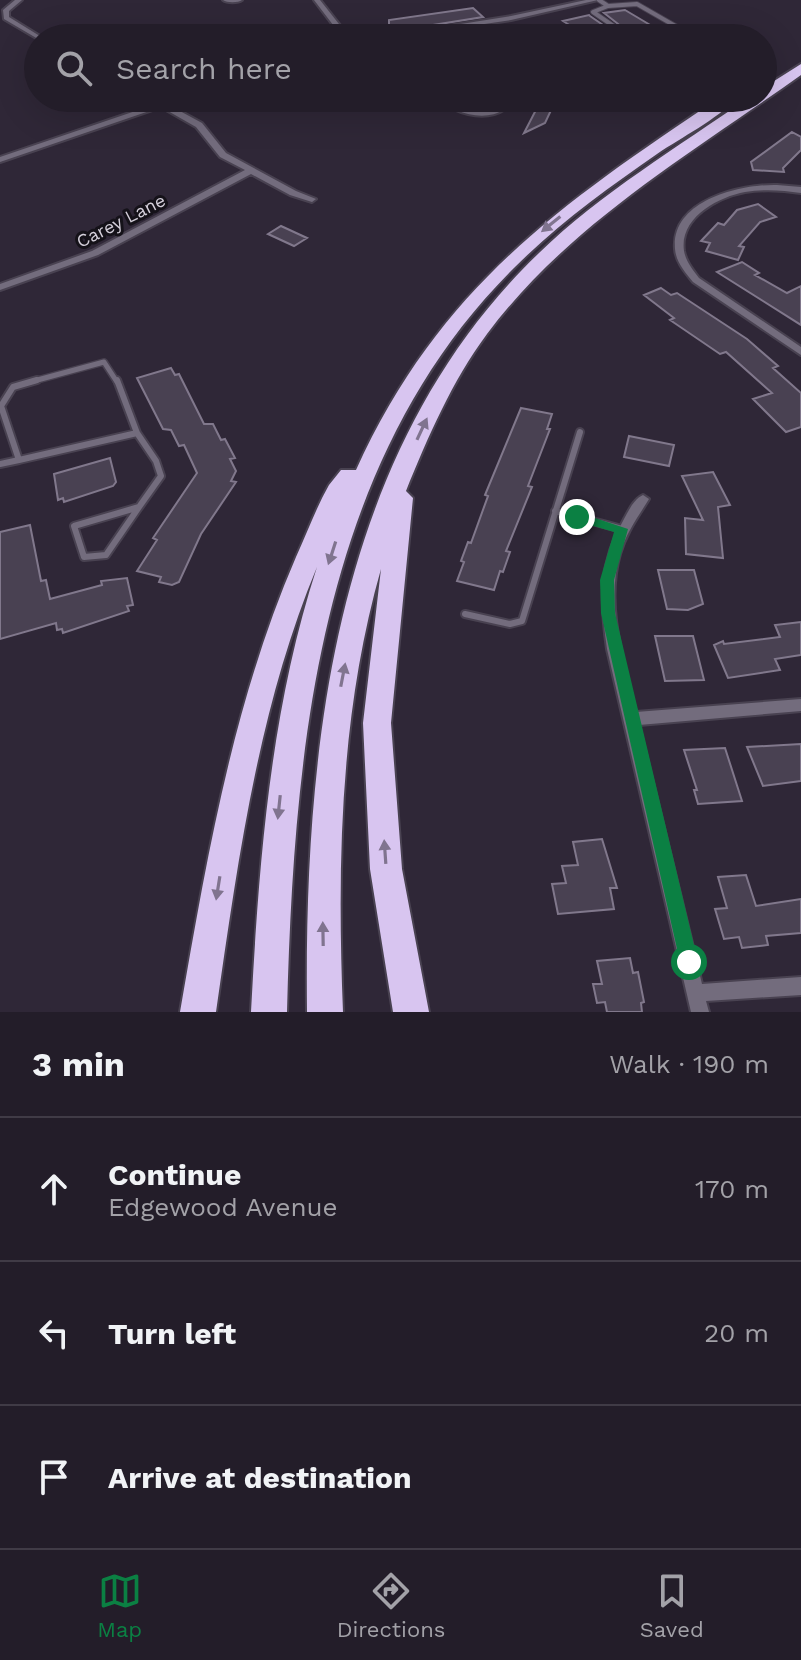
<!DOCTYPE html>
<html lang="en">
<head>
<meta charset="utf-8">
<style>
	body { margin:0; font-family:"Work Sans",sans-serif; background:#2b2631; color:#f1f3f6 }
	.stop { position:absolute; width:24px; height:24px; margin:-18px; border:6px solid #0b8043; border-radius:50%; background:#fff }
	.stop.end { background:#0b8043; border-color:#fff; box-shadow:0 2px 8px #0008 }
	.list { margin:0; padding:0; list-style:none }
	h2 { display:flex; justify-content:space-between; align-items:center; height:104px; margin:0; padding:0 32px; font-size:34px }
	h2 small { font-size:26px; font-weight:400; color:#a3a2a8 }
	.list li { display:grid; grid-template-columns:52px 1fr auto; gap:24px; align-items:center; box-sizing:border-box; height:144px; padding:0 32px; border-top:2px solid #403b46 }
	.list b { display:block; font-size:30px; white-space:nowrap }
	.list p { margin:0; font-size:26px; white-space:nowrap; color:#a3a2a8 }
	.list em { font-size:26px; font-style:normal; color:#a3a2a8 }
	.icon { flex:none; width:44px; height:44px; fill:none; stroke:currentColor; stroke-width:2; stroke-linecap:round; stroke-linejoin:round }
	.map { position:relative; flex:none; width:801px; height:1012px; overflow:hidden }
	.search { position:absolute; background:#231d29; box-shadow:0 8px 32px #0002; left:24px; right:24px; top:24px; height:88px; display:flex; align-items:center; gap:20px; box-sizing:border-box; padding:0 28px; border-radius:44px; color:#a3a2a8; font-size:30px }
	.sheet { height:536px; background:#231d29 }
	nav { display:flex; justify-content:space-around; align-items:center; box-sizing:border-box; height:112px; border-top:2px solid #403b46; background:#231d29; font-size:22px; color:#a3a2a8 }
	nav a { display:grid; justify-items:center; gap:4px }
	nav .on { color:#0b8043 }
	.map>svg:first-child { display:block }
	.building { fill:#494152; stroke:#81788c; stroke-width:2 }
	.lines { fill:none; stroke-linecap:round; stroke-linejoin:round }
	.lane-far2-casing { stroke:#494251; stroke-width:6 }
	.lane-far1-casing { stroke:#494251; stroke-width:8 }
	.lane-casing { stroke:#494251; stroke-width:10 }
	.street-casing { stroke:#494251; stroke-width:4 }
	.highway-casing { stroke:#494251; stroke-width:4 }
	.lane-far2 { stroke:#736c7d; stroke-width:4 }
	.lane-far1 { stroke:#736c7d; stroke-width:5 }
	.lane { stroke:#736c7d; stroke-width:6 }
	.street { fill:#736c7d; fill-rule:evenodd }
	.highway { fill:#d8c5f0; fill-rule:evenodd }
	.oneway { fill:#80748f }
	.route { fill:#0b8043 }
	.labels { text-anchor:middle; stroke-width:6; stroke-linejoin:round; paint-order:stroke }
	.far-street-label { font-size:18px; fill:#d4cfda; stroke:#151219 }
</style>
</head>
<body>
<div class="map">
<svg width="801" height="1012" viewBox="0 0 801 1012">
	<rect width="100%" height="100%" fill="#2f2737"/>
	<path class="building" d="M473,8L483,17L389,32V20Z
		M625,10L672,38H636L604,13Z
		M589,15L590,16L622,38H590L563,21Z
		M491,26L503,38H410Z
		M533,98H548L553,106L545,123L524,133L538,106Z
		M792,132L801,137V150L783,168L784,172L753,170L751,162Z
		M758,204L776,217L760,222L739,246L744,247L738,260L706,251L710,243L701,241L718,223L724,225L737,210Z
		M281,226L307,238L294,246L268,234Z
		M742,262L759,273L755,275L787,293L801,286V325L717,272Z
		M661,288L671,295L677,293L747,339L778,366L773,368L801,393V427L786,432L753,399L772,393L726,352L720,354L670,320L674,318L644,295Z
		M171,368L175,375L179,374L204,424H213L221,440L225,439L235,458L230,459L236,471L231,481L236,482L201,534L179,582L172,585L159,582L161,577L137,571L157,540L153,538L197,473L184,445L179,446L171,430L163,429L137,378Z
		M521,408L552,414L547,429H550L528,486L532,487L506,551L510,552L503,572L500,571L494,590L457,581L464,562L461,561L468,542L471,543L488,496L485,495Z
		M629,436L674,445L669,466L624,457Z
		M110,458L116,482L113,486L64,502L63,498L58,500L54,474Z
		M713,472L730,505L718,507L723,558L686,554L685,518L703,520L682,476Z
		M30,525L41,581L46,580L50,599L102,585L101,581L127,578L133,605L127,606L129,611L63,633L62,629L57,630L56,623L0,639V532Z
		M658,570H694L703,604L688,610L667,609Z
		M801,622V655L775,659L780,670L728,678L714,645L723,641L724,644L780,637L775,625Z
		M655,636H693L704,680L665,681Z
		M801,744V781L763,786L747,747Z
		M725,748L742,801L698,804L694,790H697L684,750Z
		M602,839L617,888H610L614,909L558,914L552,884L566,883L562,866L578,865L573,842Z
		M746,875L756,906L801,899V933L766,936L768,945L742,948L739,937L724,939L715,909L727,908L718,877Z
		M630,958L633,973L638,972L644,1002L641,1003L642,1012H607L605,1002L597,1003L593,984H602L597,961Z"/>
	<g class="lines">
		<g class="lane-far2-casing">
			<path id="lane-far2" d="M599,0L608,6L637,4L691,35
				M608,6L593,12L631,38"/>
		</g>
		<g class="lane-far1-casing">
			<path id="lane-far1" d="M30,382L104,362L117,382"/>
		</g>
		<g class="lane-casing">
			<path id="lane" d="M137,433L156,461L161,476L139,507
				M19,460L1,406L13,387L37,380
				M19,460L137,433L117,380
				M0,464L19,460
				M139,507L106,555L84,557L74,526Z
				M555,511L622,529
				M465,614L510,624L522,621L580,432"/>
		</g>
		<g class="street-casing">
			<path id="street" d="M15,0H22L9,11V17L43,38L38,39L4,19L3,10Z
				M223,0H242C238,3 227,3 223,0Z
				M314,0H320L350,38H343Z
				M586,0H598L511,20L389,38H372L511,16Z
				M147,98H156L202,123L226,153L296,191L316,199L312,202L290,195L251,174L98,255L0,290V284L92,251L245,170L220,157L196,127L161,107L0,162V157L156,104Z
				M433,98C456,98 474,118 497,108V104L489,98H498L505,103V109C482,124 454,111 433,98Z
				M777,185L801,187V193C782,190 764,189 745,192C718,197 679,218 684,251C686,262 693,270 699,278L801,347V355L693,282C685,272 676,262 675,249C671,200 741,184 777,185Z
				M643,495L649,499C638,517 626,533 620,554C605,606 624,662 636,712L801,699V711L639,725L702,984L801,977V995L706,1001L709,1012H691L607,649C600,600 599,563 624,519C629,510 634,499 643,495Z"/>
		</g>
		<g class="highway-casing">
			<path id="highway" d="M801,64V75C692,153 569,224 487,334C452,381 428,437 406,491L413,498L391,723L402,869L429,1012H393L370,869L363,723L381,569C340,713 337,863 343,1012H307C304,744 335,449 539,253C601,193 678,147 748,98H763V88Z
				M719,98H737C716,120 682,137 657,154C608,188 558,224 515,267C318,461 294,751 287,1012H251C259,862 270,711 317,567C258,709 238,861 216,1012H180C207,857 233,703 296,557C307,533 316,508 329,485L341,470H356C439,288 558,206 719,98Z"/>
		</g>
		<use href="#lane-far2" class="lane-far2"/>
		<use href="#lane-far1" class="lane-far1"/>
		<use href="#lane" class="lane"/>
		<use href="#street" class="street"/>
		<use href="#highway" class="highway"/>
	</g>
	<defs><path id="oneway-solid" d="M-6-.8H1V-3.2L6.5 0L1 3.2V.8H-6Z" transform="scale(2)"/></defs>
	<g class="oneway">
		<use href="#oneway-solid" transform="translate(551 224) rotate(141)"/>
		<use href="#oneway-solid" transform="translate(422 429) rotate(-65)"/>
		<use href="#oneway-solid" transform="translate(332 553) rotate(108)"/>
		<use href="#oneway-solid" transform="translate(343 675) rotate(-79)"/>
		<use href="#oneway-solid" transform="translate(279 807) rotate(96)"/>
		<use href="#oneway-solid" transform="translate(385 852) rotate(-94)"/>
		<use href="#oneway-solid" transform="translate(218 888) rotate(99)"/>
		<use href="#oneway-solid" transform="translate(323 934) rotate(-91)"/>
	</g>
	<path class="route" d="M577,512L628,529L614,580L615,613L698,962L689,972L680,962L601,613L600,580L614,532L573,520L571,517Z"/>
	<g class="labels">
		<g class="far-street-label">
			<text transform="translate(121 221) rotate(-27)" y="6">Carey Lane</text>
		</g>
	</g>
</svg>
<div class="stop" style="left:689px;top:962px"></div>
<div class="stop end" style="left:577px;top:517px"></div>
<div class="search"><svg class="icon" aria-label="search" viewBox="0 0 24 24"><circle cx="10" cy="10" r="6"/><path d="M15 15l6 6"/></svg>Search here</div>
</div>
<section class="sheet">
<h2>3 min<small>Walk · 190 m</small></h2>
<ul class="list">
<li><svg class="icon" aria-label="ahead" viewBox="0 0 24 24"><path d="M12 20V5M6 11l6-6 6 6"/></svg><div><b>Continue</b><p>Edgewood Avenue</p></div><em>170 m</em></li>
<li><svg class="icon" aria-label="left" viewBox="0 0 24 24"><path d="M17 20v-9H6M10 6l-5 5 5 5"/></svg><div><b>Turn left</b></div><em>20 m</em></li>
<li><svg class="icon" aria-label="arrive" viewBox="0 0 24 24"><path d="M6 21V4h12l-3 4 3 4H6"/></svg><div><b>Arrive at destination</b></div></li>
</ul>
</section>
<nav>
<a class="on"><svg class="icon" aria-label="map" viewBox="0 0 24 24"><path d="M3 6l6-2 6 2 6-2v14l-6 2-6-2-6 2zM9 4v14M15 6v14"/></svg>Map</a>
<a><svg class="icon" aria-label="directions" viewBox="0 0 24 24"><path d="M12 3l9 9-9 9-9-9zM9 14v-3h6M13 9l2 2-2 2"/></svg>Directions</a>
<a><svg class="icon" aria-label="saved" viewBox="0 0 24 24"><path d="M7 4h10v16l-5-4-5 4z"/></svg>Saved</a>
</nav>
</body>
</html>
